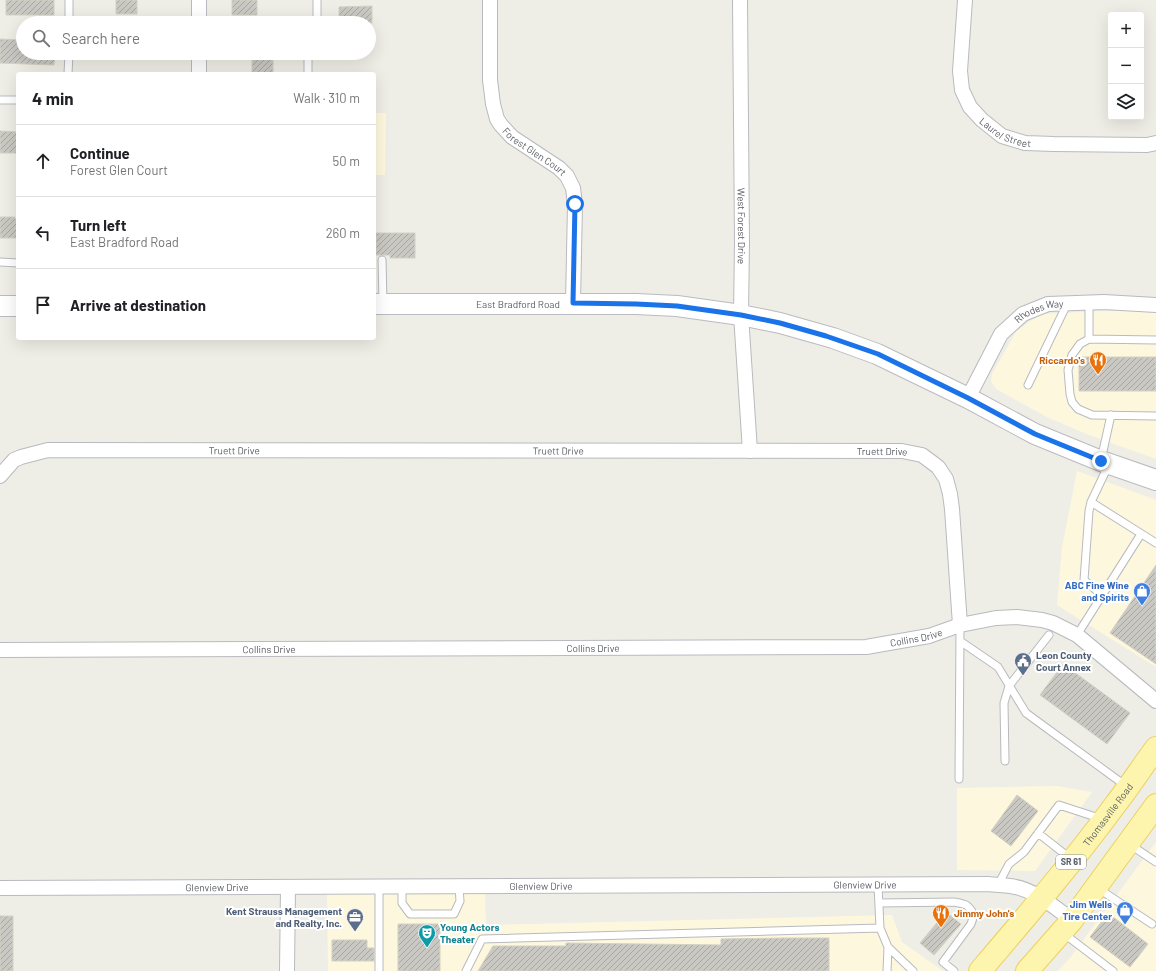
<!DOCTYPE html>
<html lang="en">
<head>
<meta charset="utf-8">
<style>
	body { margin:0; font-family:Barlow,sans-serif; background:#f6f6f6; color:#202124 }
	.controls { position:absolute; right:12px; top:12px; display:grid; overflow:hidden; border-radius:4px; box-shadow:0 4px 16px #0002 }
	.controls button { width:36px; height:36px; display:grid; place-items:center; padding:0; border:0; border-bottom:1px solid #e0e0e0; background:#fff; color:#202124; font:20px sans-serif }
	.stop { position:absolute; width:12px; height:12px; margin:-9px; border:3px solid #1a73e8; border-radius:50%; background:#fff }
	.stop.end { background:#1a73e8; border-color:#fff; box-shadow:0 1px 4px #0008 }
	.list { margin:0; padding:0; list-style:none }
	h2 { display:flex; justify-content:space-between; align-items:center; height:52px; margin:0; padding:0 16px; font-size:17px }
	h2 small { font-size:13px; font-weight:400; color:#757577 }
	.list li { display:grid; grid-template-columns:26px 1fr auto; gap:12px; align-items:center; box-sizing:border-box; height:72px; padding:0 16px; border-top:1px solid #e0e0e0 }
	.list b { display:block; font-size:15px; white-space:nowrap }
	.list p { margin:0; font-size:13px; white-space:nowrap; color:#757577 }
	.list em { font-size:13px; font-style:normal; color:#757577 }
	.icon { flex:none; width:22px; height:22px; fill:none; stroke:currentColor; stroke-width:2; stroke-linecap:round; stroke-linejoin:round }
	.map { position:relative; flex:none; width:1156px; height:971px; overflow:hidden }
	.search { position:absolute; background:#fff; box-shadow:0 4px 16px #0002; left:16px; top:16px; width:360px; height:44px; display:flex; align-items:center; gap:10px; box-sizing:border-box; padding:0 14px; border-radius:22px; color:#757577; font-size:15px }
	.panel { position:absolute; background:#fff; box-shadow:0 4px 16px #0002; left:16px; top:72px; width:360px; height:268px; border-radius:4px }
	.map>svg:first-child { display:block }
	.commercial { fill:#fdf8dd }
	.building { fill:url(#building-hatch); stroke:#d4d0c4 }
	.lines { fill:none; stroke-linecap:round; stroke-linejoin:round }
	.lane-casing { stroke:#b8babf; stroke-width:9 }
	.street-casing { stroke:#b8babf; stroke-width:16 }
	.secondary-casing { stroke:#b9bbc1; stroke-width:22 }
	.primary-casing { stroke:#edcf60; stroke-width:24 }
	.lane { stroke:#fff; stroke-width:7 }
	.street { stroke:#fff; stroke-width:14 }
	.secondary { stroke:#fff; stroke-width:20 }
	.primary { stroke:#fdf5ad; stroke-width:22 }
	.route { stroke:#1a73e8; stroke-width:5 }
	.labels { text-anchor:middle; stroke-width:4; stroke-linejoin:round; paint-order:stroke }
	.shield { fill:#fff; stroke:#8e9094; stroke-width:1 }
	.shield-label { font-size:9px; font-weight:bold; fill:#5d6066 }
	.street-label { font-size:10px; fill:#5d6066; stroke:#fff }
	.food-label { font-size:10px; font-weight:bold; fill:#c56008; stroke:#fff; text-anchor:end }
	.shop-label { font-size:10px; font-weight:bold; fill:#366cbe; stroke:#fff; text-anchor:end }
	.service-label { font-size:10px; font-weight:bold; fill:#4e5e75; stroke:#fff; text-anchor:start }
	.culture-label { font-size:10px; font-weight:bold; fill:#0d838f; stroke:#fff; text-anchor:start }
</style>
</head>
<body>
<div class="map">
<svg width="1156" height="971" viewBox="0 0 1156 971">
	<defs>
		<pattern id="building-hatch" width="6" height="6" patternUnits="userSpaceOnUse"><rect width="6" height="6" fill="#cac8c3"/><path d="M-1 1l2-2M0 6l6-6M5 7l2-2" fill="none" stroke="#a7a6a2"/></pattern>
	</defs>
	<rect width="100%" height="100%" fill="#efeee6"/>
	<path class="commercial" d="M374,113H386L385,175H374Z
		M1102,311H1156V459L1089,435L1049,418L996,389L991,381L992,374L1016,332L1030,321L1044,314Z
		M1077,471L1156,500V667L1057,605L1062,547Z
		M1057,786L1092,792L1035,871L957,870V788Z
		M1156,842V971H1058L1070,958Z
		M485,893L486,925L892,915L902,942L943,971H328L327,894Z"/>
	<path class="building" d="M6,0H54V15H6Z
		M116,0H137V14H116Z
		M232,0H257V15H232Z
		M372,6V23H339V7Z
		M0,39L23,40V53H55L54,65L0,63Z
		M252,53H273V74H252Z
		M0,131L18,132V153H0Z
		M0,217H15V219H18V238H0Z
		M376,233H415V258H390V255H376Z
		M1079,357H1156V391H1079Z
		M1156,565V664L1110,633Z
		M1063,664L1130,713L1107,744L1040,695Z
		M1017,795L1038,811L1011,846L991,831Z
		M946,912L961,924L934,955L920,943Z
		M1108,913L1148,944L1130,967L1090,937Z
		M0,916H13V971H0Z
		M398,924H440V971H398Z
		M785,938H829V971H478L493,946H566V943L721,945V939Z
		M332,940H367V948H374V961H332Z"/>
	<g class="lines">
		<g class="lane-casing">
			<path id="lane" d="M69,0V23
				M317,0V23
				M68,74L69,53
				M308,74V55L309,53
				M0,100H18
				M382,260L383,304
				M0,262L18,263
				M1089,303V339
				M1156,340L1089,339L1080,344L1072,355L1068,370L1070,394L1072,402L1078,409L1092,415L1156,416
				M1028,385L1067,304
				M1101,460L1111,415
				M1091,502L1156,543
				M1102,595L1084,580L1089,511L1091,502L1109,464
				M1077,635L1141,534
				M960,641L998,667L1026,713L1126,786
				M1005,761L1004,703L1009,686L1049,635
				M959,779L960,625
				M1038,833L1071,859
				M1129,844L1156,862
				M878,885L880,928L888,947L913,971
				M998,885L1009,864L1024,852L1059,805L1102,819
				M379,887V971
				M402,887V903L410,914H454L460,901L459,887
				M1099,889L1152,924
				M879,903L954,902C966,904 968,904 974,915L971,924L943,962L954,971
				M1063,933L1113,971
				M466,971L482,939L880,928
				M887,971L888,947"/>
		</g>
		<g class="street-casing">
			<g id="street">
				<path d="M199,0V23"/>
				<path id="s1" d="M490,0V80L493,104L497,119L501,125L512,137L559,168L567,176L573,188L575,204L573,303"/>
				<path id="s2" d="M740,0L742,242L741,315L750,451"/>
				<path id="s3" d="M965,0L960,71L962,90L970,107L982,120L1002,136L1025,143L1054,144L1147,145L1156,143"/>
				<path d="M199,53V74"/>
				<path id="s4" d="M968,398L1001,334L1023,314L1048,304L1104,302L1156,305"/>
				<path id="s5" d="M0,476L14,460L21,457L48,450L902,451L922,455L938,467L946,479L950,494L952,509L960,625"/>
				<path id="s6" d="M0,650L866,647L929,636L960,625L996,618L1017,617L1042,620L1053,623L1077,635L1156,701"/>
				<path id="s7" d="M0,888L988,884C995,885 1003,885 1010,886C1034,889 1053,906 1072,920"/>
				<path d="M287,971L288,887"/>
			</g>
		</g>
		<g class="secondary-casing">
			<g id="secondary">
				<path id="s8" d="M374,304H636L677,306L741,315L780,323L833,338L877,354L968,398L1035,434L1101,461L1156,480"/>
				<path d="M0,306H18"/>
			</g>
		</g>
		<g class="primary-casing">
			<g id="primary">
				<path id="s9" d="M980,971C1026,917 1073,862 1115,805C1129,787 1142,767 1156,748"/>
				<path d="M1027,971L1072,920L1156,805"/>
			</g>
		</g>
		<use href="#lane" class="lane"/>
		<use href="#street" class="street"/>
		<use href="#secondary" class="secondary"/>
		<use href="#primary" class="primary"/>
	</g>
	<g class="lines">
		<path class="route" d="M575,204L573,303L636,304L677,306L741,315L780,323L826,336L878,354L968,398L1035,434L1101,461"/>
	</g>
	<defs>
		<g id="restaurant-pin" transform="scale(0.9)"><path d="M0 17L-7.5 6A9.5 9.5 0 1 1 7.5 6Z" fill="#e8710a" stroke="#fff"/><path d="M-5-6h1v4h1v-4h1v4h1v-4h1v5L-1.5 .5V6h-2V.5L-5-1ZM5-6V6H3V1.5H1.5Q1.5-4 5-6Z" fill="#fff"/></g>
		<g id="shop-pin" transform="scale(0.9)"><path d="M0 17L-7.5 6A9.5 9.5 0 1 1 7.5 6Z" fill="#3f7fe0" stroke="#fff"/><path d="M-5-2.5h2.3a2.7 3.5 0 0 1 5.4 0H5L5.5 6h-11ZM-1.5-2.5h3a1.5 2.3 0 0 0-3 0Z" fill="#fff"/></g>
		<g id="civic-pin" transform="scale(0.9)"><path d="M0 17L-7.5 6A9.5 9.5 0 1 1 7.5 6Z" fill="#5c6f8a" stroke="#fff"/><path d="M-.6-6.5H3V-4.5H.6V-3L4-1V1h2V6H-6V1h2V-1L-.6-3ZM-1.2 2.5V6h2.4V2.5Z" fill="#fff"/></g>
		<g id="office-pin" transform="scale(0.9)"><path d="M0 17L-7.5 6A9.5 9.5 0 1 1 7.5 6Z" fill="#5c6f8a" stroke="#fff"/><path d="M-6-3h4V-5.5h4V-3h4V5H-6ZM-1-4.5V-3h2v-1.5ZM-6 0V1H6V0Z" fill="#fff"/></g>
		<g id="theatre-pin" transform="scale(0.9)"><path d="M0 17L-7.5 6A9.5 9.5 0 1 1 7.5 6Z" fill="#0f9aa8" stroke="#fff"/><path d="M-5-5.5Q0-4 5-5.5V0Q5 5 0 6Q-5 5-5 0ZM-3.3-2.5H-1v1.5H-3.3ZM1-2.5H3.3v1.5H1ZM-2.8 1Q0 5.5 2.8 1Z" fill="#fff"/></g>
	</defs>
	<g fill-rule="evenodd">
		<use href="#restaurant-pin" x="1098" y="360"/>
		<use href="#shop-pin" x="1142" y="591"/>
		<use href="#civic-pin" x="1023" y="661"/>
		<use href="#shop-pin" x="1125" y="910"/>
		<use href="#restaurant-pin" x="941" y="913"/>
		<use href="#office-pin" x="355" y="917"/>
		<use href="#theatre-pin" x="427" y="933"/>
	</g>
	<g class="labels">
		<rect class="shield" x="1056" y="855" width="30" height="14" rx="3"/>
		<g class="shield-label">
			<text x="1071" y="865">SR 61</text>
		</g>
		<g class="street-label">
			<text dy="4" stroke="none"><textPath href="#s3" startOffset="154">Laurel Street</textPath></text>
			<text dy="4" stroke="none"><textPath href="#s1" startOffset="170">Forest Glen Court</textPath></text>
			<text dy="4" stroke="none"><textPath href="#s2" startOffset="226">West Forest Drive</textPath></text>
			<text dy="4" stroke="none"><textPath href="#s8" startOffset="144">East Bradford Road</textPath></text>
			<text dy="4" stroke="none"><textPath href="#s4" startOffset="118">Rhodes Way</textPath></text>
			<text dy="4" stroke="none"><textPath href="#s5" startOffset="243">Truett Drive</textPath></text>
			<text dy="4" stroke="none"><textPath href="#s5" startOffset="567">Truett Drive</textPath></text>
			<text dy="4" stroke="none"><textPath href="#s5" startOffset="891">Truett Drive</textPath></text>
			<text dy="4" stroke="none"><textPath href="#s6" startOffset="917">Collins Drive</textPath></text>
			<text dy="4" stroke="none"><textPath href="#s6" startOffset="593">Collins Drive</textPath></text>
			<text dy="4" stroke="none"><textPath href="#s6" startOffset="269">Collins Drive</textPath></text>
			<text dy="4" stroke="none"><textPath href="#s9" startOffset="202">Thomasville Road</textPath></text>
			<text dy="4" stroke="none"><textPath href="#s7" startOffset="865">Glenview Drive</textPath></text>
			<text dy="4" stroke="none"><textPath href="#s7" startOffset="541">Glenview Drive</textPath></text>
			<text dy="4" stroke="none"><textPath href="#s7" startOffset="217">Glenview Drive</textPath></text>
		</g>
		<g class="food-label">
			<text x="1085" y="364">Riccardo's</text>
			<text x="954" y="917" text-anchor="start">Jimmy John's</text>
		</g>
		<g class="shop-label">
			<text x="1129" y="589">ABC Fine Wine<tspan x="1129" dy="12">and Spirits</tspan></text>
			<text x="1112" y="908">Jim Wells<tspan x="1112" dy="12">Tire Center</tspan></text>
		</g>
		<g class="service-label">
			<text x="1036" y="659">Leon County<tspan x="1036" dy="12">Court Annex</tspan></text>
			<text x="342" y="915" text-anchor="end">Kent Strauss Management<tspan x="342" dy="12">and Realty, Inc.</tspan></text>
		</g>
		<g class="culture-label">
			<text x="440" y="931">Young Actors<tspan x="440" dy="12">Theater</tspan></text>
		</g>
	</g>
</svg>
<div class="controls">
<button>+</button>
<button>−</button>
<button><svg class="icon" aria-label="layers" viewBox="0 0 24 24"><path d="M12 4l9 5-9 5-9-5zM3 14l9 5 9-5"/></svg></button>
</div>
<div class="stop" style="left:575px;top:204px"></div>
<div class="stop end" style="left:1101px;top:461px"></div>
<div class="search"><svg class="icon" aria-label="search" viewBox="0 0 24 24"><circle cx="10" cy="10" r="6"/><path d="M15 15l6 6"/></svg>Search here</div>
<section class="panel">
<h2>4 min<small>Walk · 310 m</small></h2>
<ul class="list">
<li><svg class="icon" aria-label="ahead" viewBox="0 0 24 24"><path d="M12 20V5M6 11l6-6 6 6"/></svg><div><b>Continue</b><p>Forest Glen Court</p></div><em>50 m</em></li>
<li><svg class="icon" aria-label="left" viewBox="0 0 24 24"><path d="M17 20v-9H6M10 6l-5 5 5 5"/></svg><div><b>Turn left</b><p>East Bradford Road</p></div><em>260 m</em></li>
<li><svg class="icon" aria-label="arrive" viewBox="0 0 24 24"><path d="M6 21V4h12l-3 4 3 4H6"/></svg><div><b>Arrive at destination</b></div></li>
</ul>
</section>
</div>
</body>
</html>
